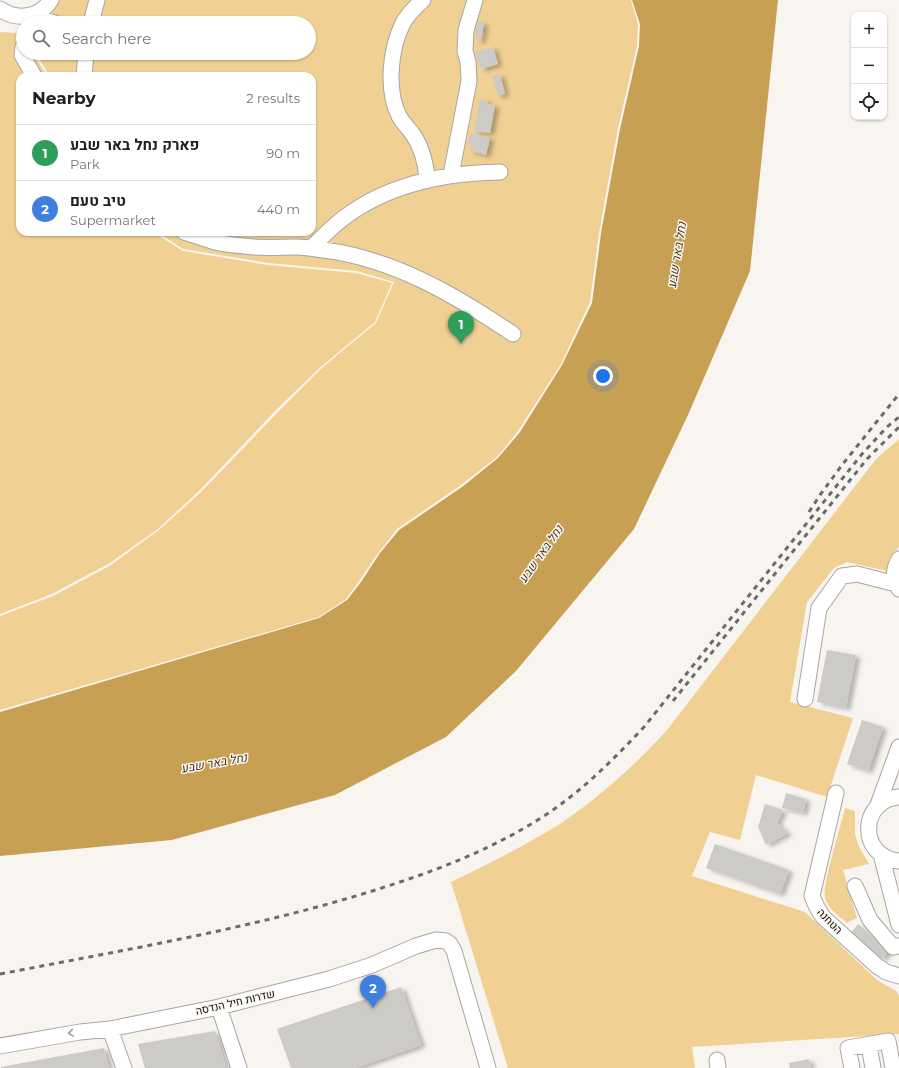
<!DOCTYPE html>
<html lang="en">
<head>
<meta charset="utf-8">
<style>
	body { margin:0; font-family:Montserrat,Heebo,sans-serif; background:#f2f2f2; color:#202124 }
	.controls { position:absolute; right:12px; top:12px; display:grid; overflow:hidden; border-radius:8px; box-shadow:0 1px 3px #0004 }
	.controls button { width:36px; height:36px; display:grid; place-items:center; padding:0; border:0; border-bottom:1px solid #e0e0e0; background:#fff; color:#202124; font:20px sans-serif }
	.you { position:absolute; left:603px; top:376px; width:14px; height:14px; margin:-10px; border:3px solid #fff; border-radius:50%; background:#1a73e8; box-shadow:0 0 0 6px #1a73e833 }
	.badge { display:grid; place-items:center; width:26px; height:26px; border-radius:50%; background:#db2777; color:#fff; font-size:13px; font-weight:700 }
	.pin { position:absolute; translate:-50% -33px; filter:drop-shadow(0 1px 2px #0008) }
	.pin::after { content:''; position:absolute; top:21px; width:14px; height:12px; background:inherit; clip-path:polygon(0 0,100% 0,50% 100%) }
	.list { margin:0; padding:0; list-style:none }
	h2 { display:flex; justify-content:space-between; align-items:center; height:52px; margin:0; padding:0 16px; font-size:17px }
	h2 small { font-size:13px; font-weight:400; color:#757577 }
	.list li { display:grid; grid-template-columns:26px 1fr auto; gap:12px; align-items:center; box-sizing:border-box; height:56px; padding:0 16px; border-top:1px solid #e0e0e0 }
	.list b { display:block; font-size:15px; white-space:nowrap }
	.list p { margin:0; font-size:13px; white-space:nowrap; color:#757577 }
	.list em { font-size:13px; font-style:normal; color:#757577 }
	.icon { flex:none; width:22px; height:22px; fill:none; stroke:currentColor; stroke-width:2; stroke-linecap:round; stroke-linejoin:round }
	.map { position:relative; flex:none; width:899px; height:1068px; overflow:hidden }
	.search { position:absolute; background:#fff; box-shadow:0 1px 3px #0004; left:16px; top:16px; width:300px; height:44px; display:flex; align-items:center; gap:10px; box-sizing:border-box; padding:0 14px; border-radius:22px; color:#757577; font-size:15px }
	.panel { position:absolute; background:#fff; box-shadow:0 1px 3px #0004; left:16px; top:72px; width:300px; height:164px; border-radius:12px }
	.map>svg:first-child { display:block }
	.green { fill:#f1d094 }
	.water { fill:#c8a054 }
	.building { fill:#cdcbc7; filter:url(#shadow) }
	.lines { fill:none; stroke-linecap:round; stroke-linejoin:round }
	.minor-casing { stroke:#a8a6a2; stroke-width:17 }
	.minor { stroke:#fff; stroke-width:15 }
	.rail { stroke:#6d6b69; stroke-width:3; stroke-dasharray:5 5; stroke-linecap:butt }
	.oneway { stroke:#a09f9f }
	.labels { text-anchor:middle; stroke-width:3; stroke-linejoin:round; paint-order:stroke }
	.street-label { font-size:11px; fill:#11100f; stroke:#f8f5f1 }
	.water-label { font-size:12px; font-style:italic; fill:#4b3918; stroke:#f8f5f1 }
</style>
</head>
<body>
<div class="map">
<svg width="899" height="1068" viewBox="0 0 899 1068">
	<defs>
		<filter id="shadow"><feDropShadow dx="4.5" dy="2.5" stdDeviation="2" flood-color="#0004"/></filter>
	</defs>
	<rect width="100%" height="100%" fill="#f8f5f1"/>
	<path class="green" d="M58,0H631L638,24L637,46L618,128L599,233L590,302L561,364L518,431L497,457L461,485L397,529L379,552L359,581L346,599L319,617L0,710V616L53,596L111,565L159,530L201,492L280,410L324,366L376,323L394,282L357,271L268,263L183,249L157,232H312V76H50L35,53H309V23H42L44,22L56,5Z
		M0,32L21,33L23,36V53H33L47,76H20V232H153L183,251L268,265L356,273L392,283L375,322L323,365L278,408L199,491L158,529L110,563L52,594L0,614Z
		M899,439V547L889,559L887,571L847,562L834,568L807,602L790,702L853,718L827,797L756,775L740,840L710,832L692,876L805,912L877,980L896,991L899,995V1034L692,1047L695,1068H508L451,882C482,867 513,852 543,834C551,829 559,825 567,819C603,794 637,763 667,730L876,459Z
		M845,808L855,811V834L858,845L869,864L843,870L857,918L847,923C839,916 828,909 825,898C821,889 842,822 845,808Z"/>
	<path class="water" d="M632,0H778L750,271L688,415L634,529L516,671L446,737L335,795L172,840L0,856V712L319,618L347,600L361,582L380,553L399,530L462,487L498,458L520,432L562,365L592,303L601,233L620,129L639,46L640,24Z"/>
	<path class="building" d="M473,21L484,23L481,41L476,40L478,30L472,28Z
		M493,47L498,64L481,69L476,52Z
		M500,74L505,94L498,96L492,76Z
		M480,99L488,101L487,104L495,105L490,133L474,131Z
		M471,133L490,138L486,155L470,151L472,143L468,142Z
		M827,650L856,655L846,708L817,702Z
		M862,720L883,727L868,771L847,764Z
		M786,793L806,799L803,813L782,808Z
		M765,804L783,810L777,823L788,833L766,845L758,827Z
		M715,844L789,870L780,894L706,868Z
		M858,924L889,950L882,959L851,933Z
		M401,987L421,1045L355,1068H291L277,1029Z
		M215,1031L226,1068H145L138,1044Z
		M104,1048L109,1068H1V1067Z
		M809,1059L811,1068H790L789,1063Z"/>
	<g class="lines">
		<g class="minor-casing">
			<path id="minor" d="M423,0C415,7 408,14 403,23C390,49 386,90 399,116C403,123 408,128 412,133C422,147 426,164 427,180
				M0,9C17,21 39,18 51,0
				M28,19V16L55,23
				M91,23L97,0
				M23,47L22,55L34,76
				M84,76L86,53
				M451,175L469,81L468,62L465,51L466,30L475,0
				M184,232C194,235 205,239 215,242C228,245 242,246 254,247C268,248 283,247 297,247C306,247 315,249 324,250C394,259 455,295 513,334
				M311,248C318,241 326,233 335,225C380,186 441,173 500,172
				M899,559C893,569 893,579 899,589
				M805,699L819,608L842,576L857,574L896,584
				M836,793L812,896C815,904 818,910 823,917L877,966L886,972L899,976
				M899,797C859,800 858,857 899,861
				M878,805L899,747
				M881,854L899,925
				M855,886L870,920L893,947L899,946
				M219,1007L239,1068
				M110,1029L124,1068
				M869,1045L873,1068
				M0,1046L80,1032L110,1029L219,1007L329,979L372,965L416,946L436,940L446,941L450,944L454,951L488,1068
				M717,1060L718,1068
				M852,1068L848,1048L888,1041L893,1068"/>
		</g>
		<use href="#minor" class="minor"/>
		<path class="rail" d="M809,512L820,495L842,465L899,394
			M673,701L867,459L899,427
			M0,974C124,950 249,929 369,892C430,873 490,851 544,816C582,791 613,760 644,727L862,454L887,427L899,417"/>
	</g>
	<defs><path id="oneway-chevron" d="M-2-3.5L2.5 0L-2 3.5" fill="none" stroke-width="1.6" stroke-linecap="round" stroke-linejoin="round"/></defs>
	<use class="oneway" href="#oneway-chevron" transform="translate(71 1033) rotate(171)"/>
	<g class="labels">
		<g class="street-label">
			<text transform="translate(830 921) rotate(46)" y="4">הטחנה</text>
			<text transform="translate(235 1002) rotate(-13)" y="4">שדרות חיל הנדסה</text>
		</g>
		<g class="water-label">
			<text transform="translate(677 255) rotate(-81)" y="4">נחל באר שבע</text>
			<text transform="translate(541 554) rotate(-55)" y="4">נחל באר שבע</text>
			<text transform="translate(214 763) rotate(-10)" y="4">נחל באר שבע</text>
		</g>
	</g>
</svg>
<div class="controls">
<button>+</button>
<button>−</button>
<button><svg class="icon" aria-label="locate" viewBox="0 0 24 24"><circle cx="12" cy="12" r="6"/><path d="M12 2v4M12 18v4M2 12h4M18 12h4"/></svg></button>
</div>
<div class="you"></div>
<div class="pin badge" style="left:461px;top:344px;background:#2e9e5b">1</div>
<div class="pin badge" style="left:373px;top:1008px;background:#3f7fe0">2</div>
<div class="search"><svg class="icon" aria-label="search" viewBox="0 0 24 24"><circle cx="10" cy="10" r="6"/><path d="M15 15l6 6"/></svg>Search here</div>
<section class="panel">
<h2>Nearby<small>2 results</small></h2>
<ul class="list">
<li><span class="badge" style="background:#2e9e5b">1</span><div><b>פארק נחל באר שבע</b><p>Park</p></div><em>90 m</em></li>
<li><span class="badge" style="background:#3f7fe0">2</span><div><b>טיב טעם</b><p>Supermarket</p></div><em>440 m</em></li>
</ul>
</section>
</div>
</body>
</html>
